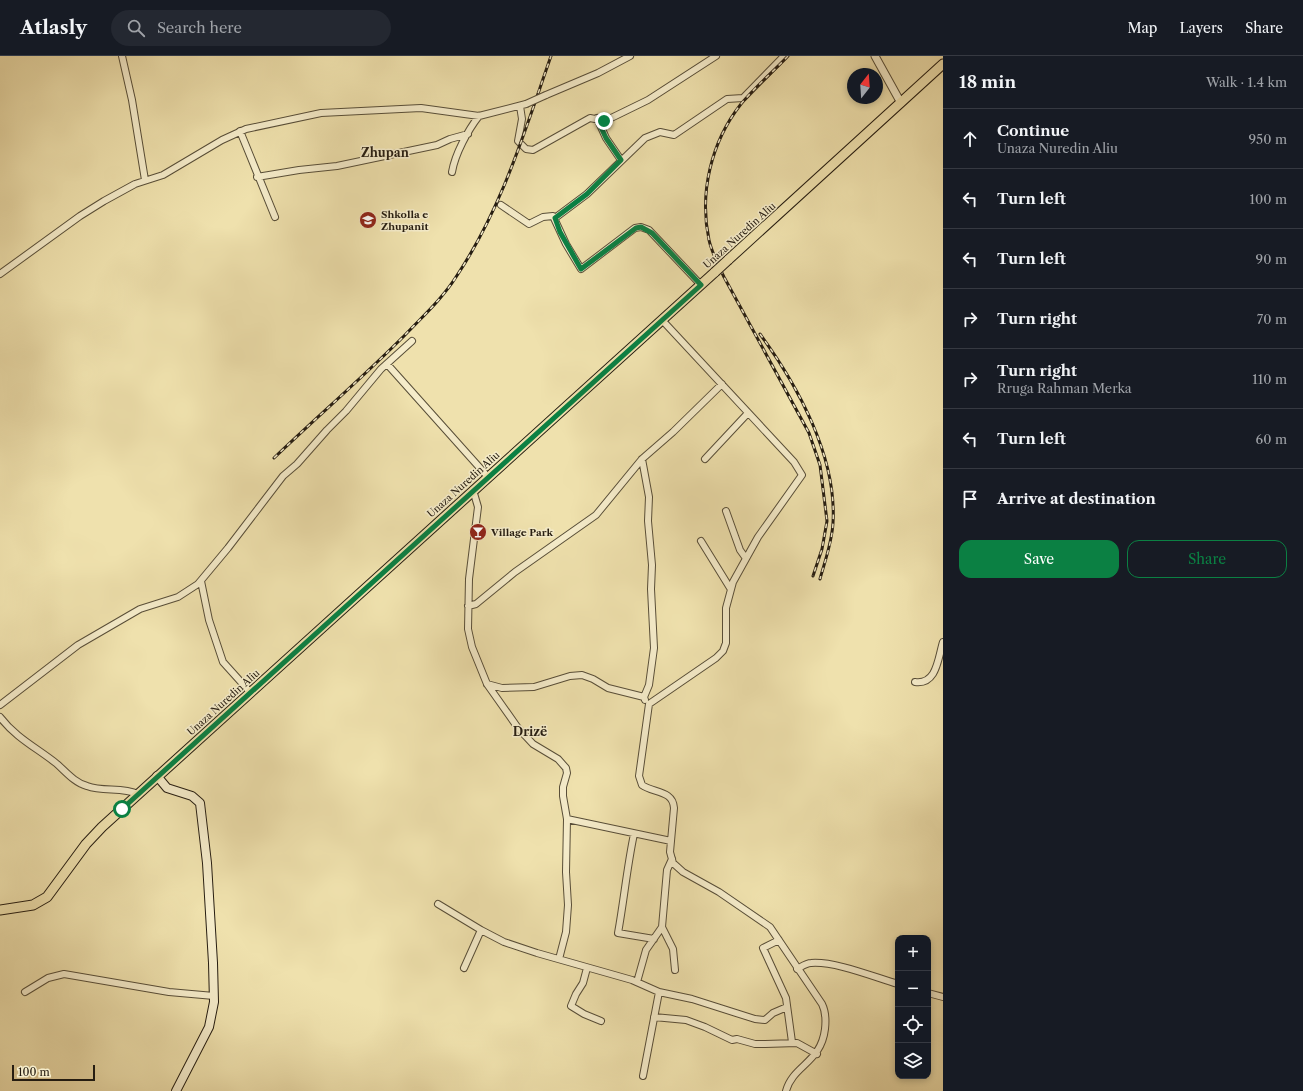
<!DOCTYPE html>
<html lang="en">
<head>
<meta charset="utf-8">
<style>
	body { margin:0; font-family:"Libre Caslon Text",serif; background:#242831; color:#f1f3f6 }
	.controls { position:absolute; right:12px; bottom:12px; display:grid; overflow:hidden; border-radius:8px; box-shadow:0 2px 6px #0003 }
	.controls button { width:36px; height:36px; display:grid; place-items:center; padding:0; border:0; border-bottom:1px solid #363941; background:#171b24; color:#f1f3f6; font:20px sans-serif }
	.compass { position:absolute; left:847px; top:12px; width:36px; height:36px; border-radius:50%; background:#171b24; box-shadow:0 2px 6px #0003; rotate:17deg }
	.scale { position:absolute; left:12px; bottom:10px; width:83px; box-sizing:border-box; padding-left:4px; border:2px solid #261d11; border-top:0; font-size:11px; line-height:14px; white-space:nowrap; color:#261d11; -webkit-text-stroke:3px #f5ecca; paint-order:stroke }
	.stop { position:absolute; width:12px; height:12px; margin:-9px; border:3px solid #0b8043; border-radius:50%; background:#fff }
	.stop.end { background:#0b8043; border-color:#fff; box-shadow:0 1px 4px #0008 }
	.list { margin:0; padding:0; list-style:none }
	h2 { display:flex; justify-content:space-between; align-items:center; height:52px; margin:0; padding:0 16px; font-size:17px }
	h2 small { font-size:13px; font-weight:400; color:#9ea1a6 }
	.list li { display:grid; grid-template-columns:26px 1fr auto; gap:12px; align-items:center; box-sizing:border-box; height:60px; padding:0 16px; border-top:1px solid #363941 }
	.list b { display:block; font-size:15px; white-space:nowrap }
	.list p { margin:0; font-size:13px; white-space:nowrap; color:#9ea1a6 }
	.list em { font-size:13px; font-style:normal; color:#9ea1a6 }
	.actions { display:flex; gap:8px; padding:12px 16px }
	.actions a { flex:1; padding:9px 0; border:1px solid #0b8043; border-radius:12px; text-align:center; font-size:14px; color:#0b8043 }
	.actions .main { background:#0b8043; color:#fff }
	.icon { flex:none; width:22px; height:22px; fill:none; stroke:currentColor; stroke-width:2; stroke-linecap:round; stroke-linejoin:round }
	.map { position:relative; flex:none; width:943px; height:1035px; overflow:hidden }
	header { display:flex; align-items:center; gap:24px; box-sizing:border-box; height:56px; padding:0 20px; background:#171b24; border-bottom:1px solid #363941 }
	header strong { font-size:19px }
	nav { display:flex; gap:22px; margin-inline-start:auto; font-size:14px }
	.search { width:280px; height:36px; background:#242831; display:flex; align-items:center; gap:10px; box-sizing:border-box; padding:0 14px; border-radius:22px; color:#9ea1a6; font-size:15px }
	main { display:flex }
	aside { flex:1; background:#171b24 }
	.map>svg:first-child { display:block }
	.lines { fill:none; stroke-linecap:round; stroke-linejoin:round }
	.minor-casing { stroke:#584e38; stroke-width:8 }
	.tertiary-casing { stroke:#584e38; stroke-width:9 }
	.secondary-casing { stroke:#261d11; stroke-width:10 }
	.primary-casing { stroke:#261d11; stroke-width:11 }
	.minor { stroke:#f5ecca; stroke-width:6 }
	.tertiary { stroke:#f5ecca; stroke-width:7 }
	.secondary { stroke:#f5ecca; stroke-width:8 }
	.primary { stroke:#efe1ad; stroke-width:9 }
	.rail-casing { stroke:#261d11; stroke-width:3 }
	.rail { stroke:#f5ecca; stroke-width:1.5; stroke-dasharray:4.5; stroke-linecap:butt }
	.minor-bridge-casing { stroke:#584e38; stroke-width:8; stroke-linecap:butt }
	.primary-bridge-casing { stroke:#261d11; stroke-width:11; stroke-linecap:butt }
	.minor-bridge { stroke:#f5ecca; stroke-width:6 }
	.primary-bridge { stroke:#efe1ad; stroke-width:9 }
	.route { stroke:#0b8043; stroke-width:5 }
	.labels { text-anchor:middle; stroke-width:3; stroke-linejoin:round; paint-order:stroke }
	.poi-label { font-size:10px; font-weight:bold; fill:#261d11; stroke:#f5ecca; text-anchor:start }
	.street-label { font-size:10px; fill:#261d11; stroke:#f5ecca }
	.quarter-label { font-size:12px; font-weight:bold; fill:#261d11; stroke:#f5ecca }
</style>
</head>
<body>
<header>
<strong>Atlasly</strong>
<div class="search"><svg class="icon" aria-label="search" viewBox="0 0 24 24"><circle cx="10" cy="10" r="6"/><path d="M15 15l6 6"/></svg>Search here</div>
<nav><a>Map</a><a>Layers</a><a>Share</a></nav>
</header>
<main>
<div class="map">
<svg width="943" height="1035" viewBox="0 0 943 1035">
	<rect width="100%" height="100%" fill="#efe1ad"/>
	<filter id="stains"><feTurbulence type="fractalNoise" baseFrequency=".005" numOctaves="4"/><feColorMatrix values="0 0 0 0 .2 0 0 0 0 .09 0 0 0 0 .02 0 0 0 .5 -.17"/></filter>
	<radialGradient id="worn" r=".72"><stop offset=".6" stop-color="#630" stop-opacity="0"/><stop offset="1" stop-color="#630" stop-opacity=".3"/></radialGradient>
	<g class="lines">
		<g class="minor-casing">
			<path id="minor" d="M122,0L132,44L145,124
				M546,39L598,17L630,0
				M520,50L522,63L518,85L526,93L533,94L590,62L605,65L648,44L716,0
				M597,62L606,82L621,104
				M240,75L275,161
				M452,116C455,98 468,74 479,60
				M257,121L299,114L337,110L437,89L450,83L468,78
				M501,149L529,168L543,161L553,160L566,188L581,213L635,172L641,171L649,174L701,229
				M555,162L587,138L645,82L660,76L674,79L727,43L743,42L784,0
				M0,218L80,160L104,145L135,128L163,119L222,84L246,73L321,57L421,52L479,60L526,48
				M662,264L794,406L802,419L758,481L733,526L726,552V587L723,595L716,602L649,648L639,720L642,729C653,737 673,734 674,752L670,796L673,807L683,816L719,836L770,871L822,948C826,956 826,964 825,973C821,1007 793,1009 786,1035
				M387,308L488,421
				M642,403L649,441L648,465L652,509L651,533L654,592L649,629L644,641
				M705,403L748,357
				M473,434L478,451L469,523L468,573L472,591L487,628L518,672L533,688L558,703L566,712L567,717L563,731V740L567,763L566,816L568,849L566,876L559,903
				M726,455L740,494L745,501
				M701,485L730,532
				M201,525L209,564L223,606L250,636
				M468,550L476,548L515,516L596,459L642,403L673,376L722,328
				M915,626C937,629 938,602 943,586
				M487,628L502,632L534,631L570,620L582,619L593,623L608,632L644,641L645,644
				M0,649L78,589L140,553L178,541L198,528L228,492L283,420L297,408L327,374L346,355L381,313L412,285
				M0,661C16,682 37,692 57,708C66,716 75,727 87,730C103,736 122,731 138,738
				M567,763L671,785
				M634,778C627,811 624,844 618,877L654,883
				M438,848L481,874
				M662,871L673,893L675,914
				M779,884L763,892L786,942L792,986
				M464,912L481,874L504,886L537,897L632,924L659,936L692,943L755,963L765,964L773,957L787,951
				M587,912L583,927L576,938L571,950L584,958L601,965
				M797,913C801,911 806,907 811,907C835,905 874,921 898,928
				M637,926L646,894L662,871L667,814L672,803
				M25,936L48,922L64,918L169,936L214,940
				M928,937L943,941
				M654,961L686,964L705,971L732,984L737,983L755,988H765L797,987L817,998
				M643,1020L659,936"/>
		</g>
		<g class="tertiary-casing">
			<path id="tertiary" d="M875,0L901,47"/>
		</g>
		<g class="secondary-casing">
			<path id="secondary" d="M157,720L167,732L192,740L200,747L207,807L213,907L214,946L209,971L176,1035"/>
		</g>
		<g class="primary-casing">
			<path id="primary" d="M728,204L943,8
				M0,854L33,849L47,841L86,788L102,771L715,216"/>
		</g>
		<use href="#minor" class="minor"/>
		<use href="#tertiary" class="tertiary"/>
		<use href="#secondary" class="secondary"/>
		<use href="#primary" class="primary"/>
		<g class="rail-casing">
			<path id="rail" d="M788,0C773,16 755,31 741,48C711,86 699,137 709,184C712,197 718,209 724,221L809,377L820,409L827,465L822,493L813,520
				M760,278C798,330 837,401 833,467C832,486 825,505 820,523
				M274,402C317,361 362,322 404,280C422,261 442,243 456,221C502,152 524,77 551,0"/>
		</g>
		<use href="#rail" class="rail"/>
		<g class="minor-bridge-casing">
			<path id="minor-bridge" d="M526,48L546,39"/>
		</g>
		<g class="primary-bridge-casing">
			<path id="primary-bridge" d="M715,216L728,204"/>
		</g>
		<use href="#minor-bridge" class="minor-bridge"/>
		<use href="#primary-bridge" class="primary-bridge"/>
	</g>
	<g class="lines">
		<path class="route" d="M122,753L701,229L652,177L641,171L636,172L581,213L560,176L555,162L587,138L621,104L606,82L599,67L604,65"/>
	</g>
	<defs>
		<g id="school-disc" transform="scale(0.9)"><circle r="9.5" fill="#8f2418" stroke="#f5ecca"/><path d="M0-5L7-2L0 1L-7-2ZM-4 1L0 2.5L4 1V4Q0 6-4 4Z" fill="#fff"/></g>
		<g id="bar-disc" transform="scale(0.9)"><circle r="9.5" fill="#8f2418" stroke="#f5ecca"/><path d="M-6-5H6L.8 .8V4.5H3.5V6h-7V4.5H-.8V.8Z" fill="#fff"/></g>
	</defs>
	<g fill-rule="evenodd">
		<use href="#school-disc" x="368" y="164"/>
		<use href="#bar-disc" x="478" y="476"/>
	</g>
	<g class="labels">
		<g class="poi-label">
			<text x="381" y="162">Shkolla e<tspan x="381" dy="12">Zhupanit</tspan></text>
			<text x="491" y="480">Village Park</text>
		</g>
		<g class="street-label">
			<text transform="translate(739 179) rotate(-42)" y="4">Unaza Nuredin Aliu</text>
			<text transform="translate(463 428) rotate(-42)" y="4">Unaza Nuredin Aliu</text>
			<text transform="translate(223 646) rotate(-42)" y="4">Unaza Nuredin Aliu</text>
		</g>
		<g class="quarter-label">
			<text x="385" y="101">Zhupan</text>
			<text x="530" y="680">Drizë</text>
		</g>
	</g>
	<rect width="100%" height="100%" filter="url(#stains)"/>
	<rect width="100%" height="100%" fill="url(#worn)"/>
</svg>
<div class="controls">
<button>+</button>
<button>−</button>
<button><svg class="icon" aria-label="locate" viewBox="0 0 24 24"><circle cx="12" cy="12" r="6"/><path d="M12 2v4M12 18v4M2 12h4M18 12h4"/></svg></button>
<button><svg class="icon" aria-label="layers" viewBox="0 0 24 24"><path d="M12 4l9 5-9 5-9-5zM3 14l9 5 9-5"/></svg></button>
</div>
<svg class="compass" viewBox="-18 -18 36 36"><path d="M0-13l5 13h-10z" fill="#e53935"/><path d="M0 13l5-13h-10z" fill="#9ea1a6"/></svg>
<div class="scale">100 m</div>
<div class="stop" style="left:122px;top:753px"></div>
<div class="stop end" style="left:604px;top:65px"></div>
</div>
<aside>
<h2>18 min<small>Walk · 1.4 km</small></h2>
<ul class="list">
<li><svg class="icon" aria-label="ahead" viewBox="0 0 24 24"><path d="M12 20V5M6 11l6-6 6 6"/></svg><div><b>Continue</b><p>Unaza Nuredin Aliu</p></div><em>950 m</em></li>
<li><svg class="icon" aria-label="left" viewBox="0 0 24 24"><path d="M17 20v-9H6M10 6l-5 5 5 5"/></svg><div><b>Turn left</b></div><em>100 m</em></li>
<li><svg class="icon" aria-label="left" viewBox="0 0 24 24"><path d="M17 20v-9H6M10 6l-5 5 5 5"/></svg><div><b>Turn left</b></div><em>90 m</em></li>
<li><svg class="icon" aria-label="right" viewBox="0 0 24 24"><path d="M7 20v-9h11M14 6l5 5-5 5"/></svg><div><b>Turn right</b></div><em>70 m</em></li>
<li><svg class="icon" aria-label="right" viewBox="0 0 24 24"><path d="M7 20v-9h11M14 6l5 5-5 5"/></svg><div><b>Turn right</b><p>Rruga Rahman Merka</p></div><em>110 m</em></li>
<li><svg class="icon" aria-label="left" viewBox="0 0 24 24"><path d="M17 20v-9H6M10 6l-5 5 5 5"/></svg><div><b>Turn left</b></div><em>60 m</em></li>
<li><svg class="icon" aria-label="arrive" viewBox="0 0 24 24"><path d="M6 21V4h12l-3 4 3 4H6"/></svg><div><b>Arrive at destination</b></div></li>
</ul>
<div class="actions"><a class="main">Save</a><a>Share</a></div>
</aside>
</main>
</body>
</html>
